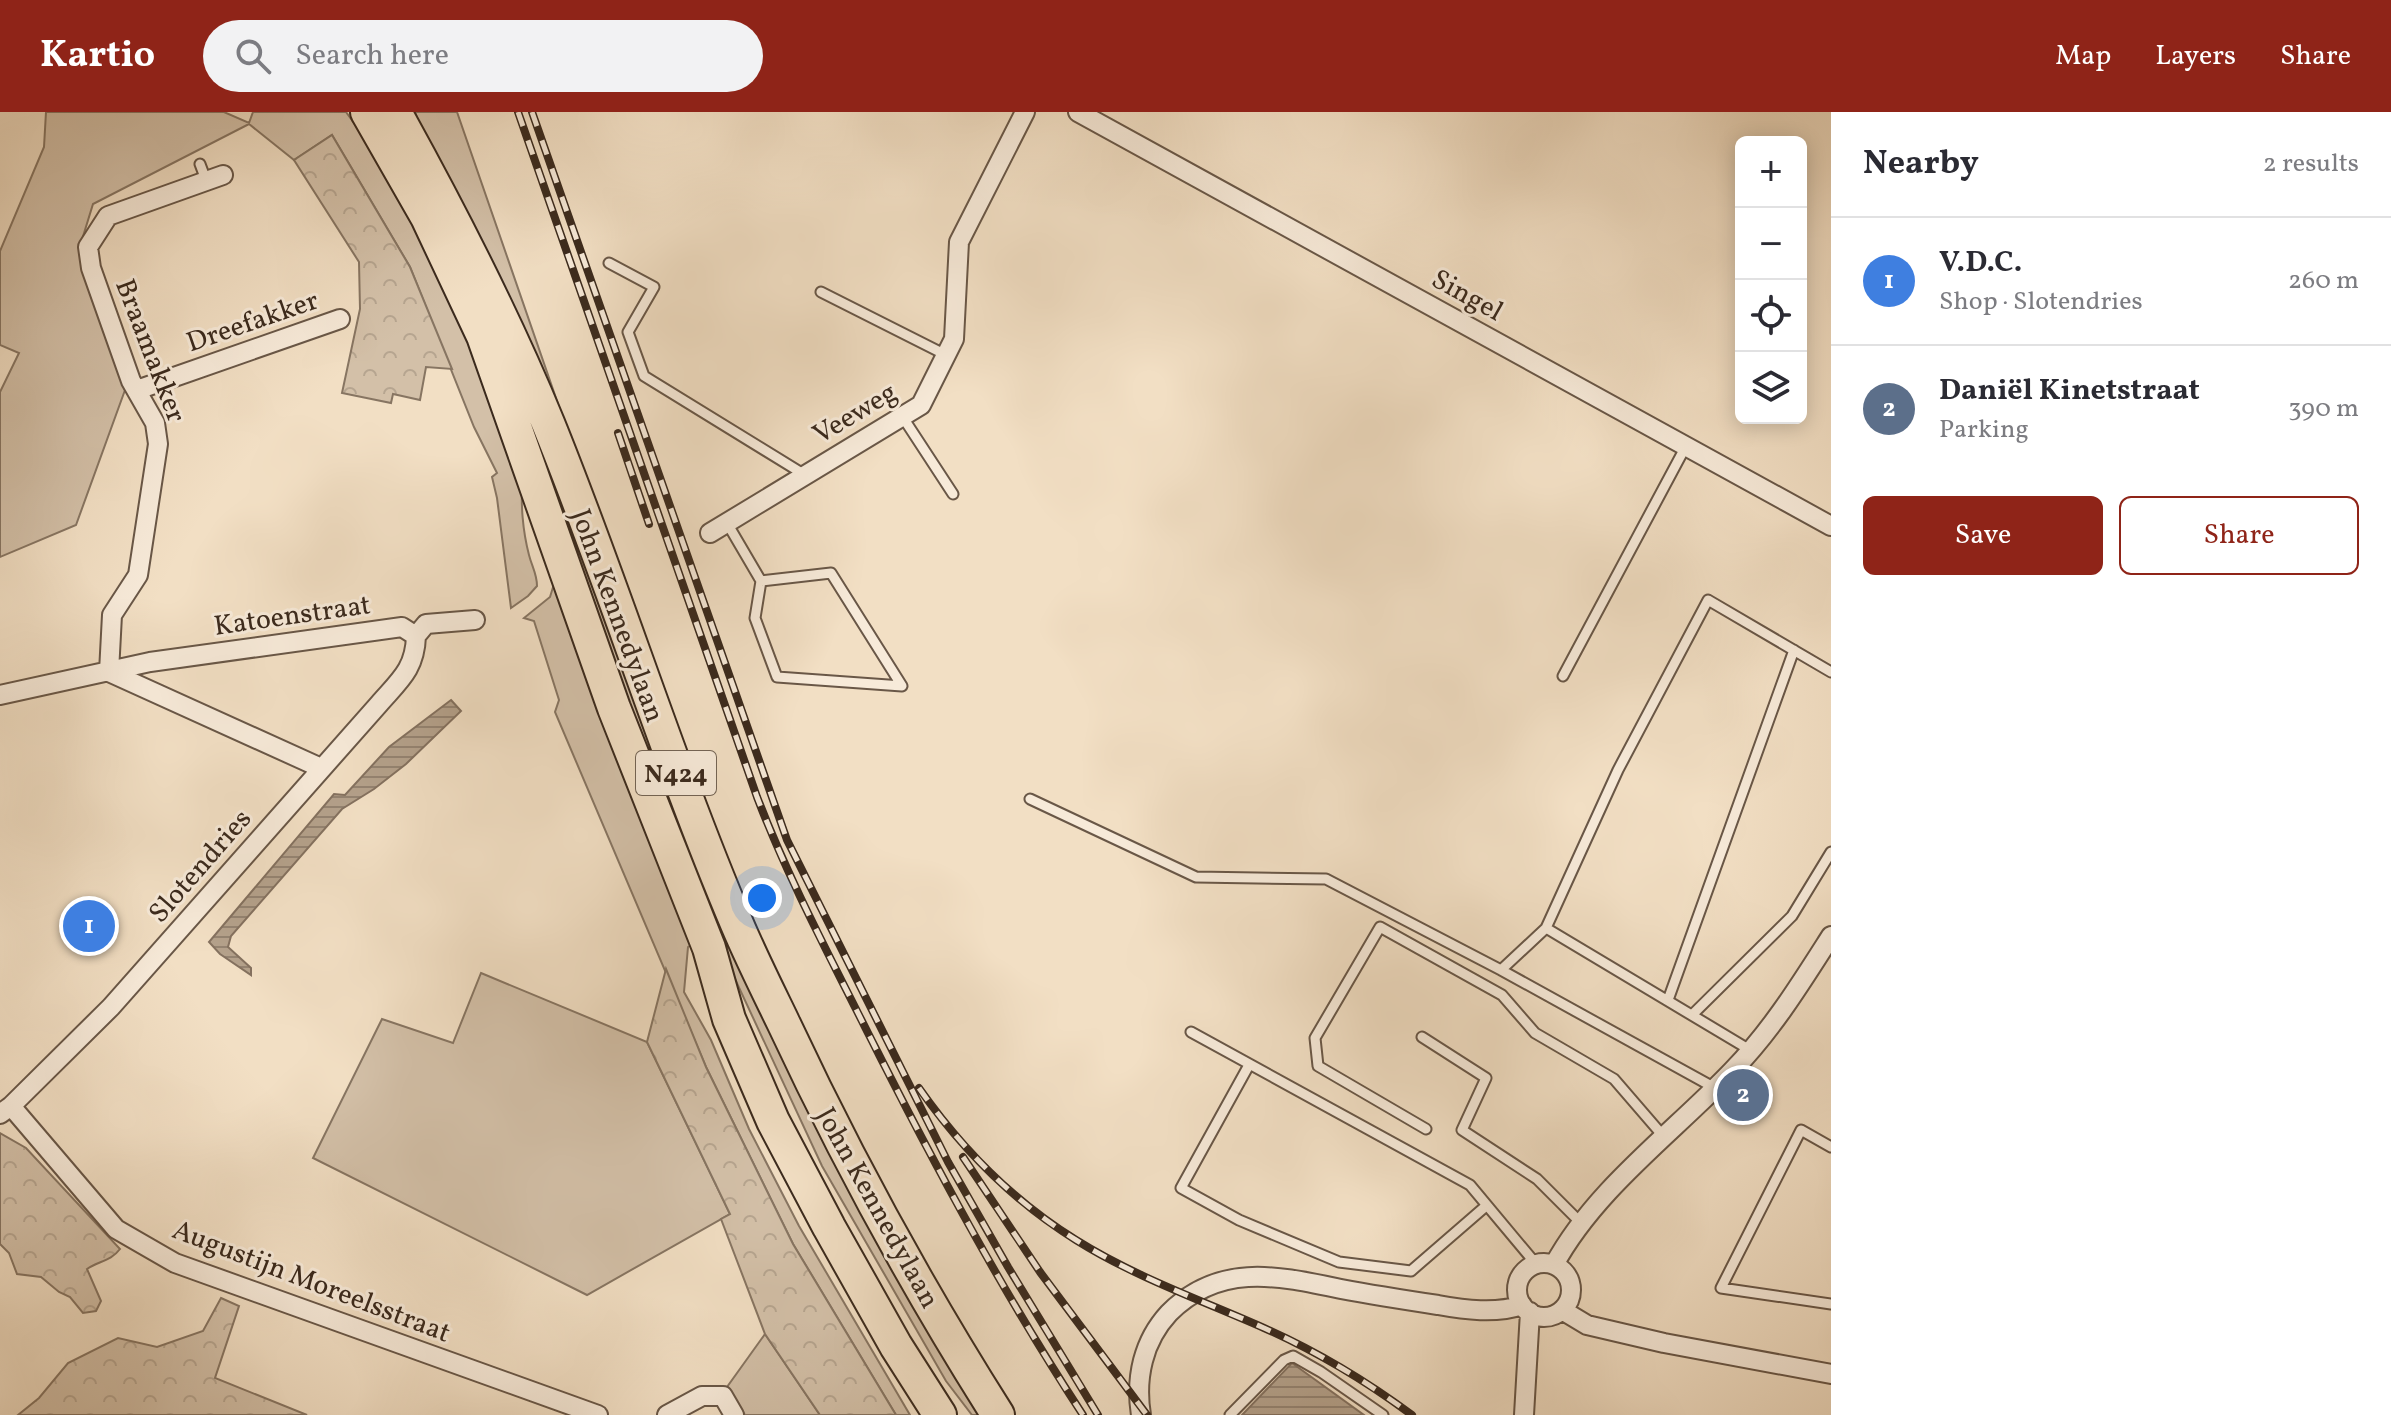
<!DOCTYPE html>
<html lang="en">
<head>
<meta charset="utf-8">
<style>
	body { margin:0; font-family:Vollkorn,serif; background:#f2f2f3; color:#2b2b33 }
	.controls { position:absolute; right:24px; top:24px; display:grid; overflow:hidden; border-radius:12px; box-shadow:0 4px 20px #0003 }
	.controls button { width:72px; height:72px; display:grid; place-items:center; padding:0; border:0; border-bottom:2px solid #e1e1e2; background:#fff; color:#2b2b33; font:40px sans-serif }
	.you { position:absolute; left:762px; top:786px; width:28px; height:28px; margin:-20px; border:6px solid #fff; border-radius:50%; background:#1a73e8; box-shadow:0 0 0 12px #1a73e833 }
	.badge { display:grid; place-items:center; width:52px; height:52px; border-radius:50%; background:#8f2418; color:#fff; font-size:26px; font-weight:700 }
	.pin { position:absolute; translate:-50% -50%; border:4px solid #fff; box-shadow:0 2px 8px #0006 }
	.list { margin:0; padding:0; list-style:none }
	h2 { display:flex; justify-content:space-between; align-items:center; height:104px; margin:0; padding:0 32px; font-size:34px }
	h2 small { font-size:26px; font-weight:400; color:#7c7c81 }
	.list li { display:grid; grid-template-columns:52px 1fr auto; gap:24px; align-items:center; box-sizing:border-box; height:128px; padding:0 32px; border-top:2px solid #e1e1e2 }
	.list b { display:block; font-size:30px; white-space:nowrap }
	.list p { margin:0; font-size:26px; white-space:nowrap; color:#7c7c81 }
	.list em { font-size:26px; font-style:normal; color:#7c7c81 }
	.actions { display:flex; gap:16px; padding:24px 32px }
	.actions a { flex:1; padding:18px 0; border:2px solid #8f2418; border-radius:12px; text-align:center; font-size:28px; color:#8f2418 }
	.actions .main { background:#8f2418; color:#fff }
	.icon { flex:none; width:44px; height:44px; fill:none; stroke:currentColor; stroke-width:2; stroke-linecap:round; stroke-linejoin:round }
	.map { position:relative; flex:none; width:1831px; height:1303px; overflow:hidden }
	header { display:flex; align-items:center; gap:48px; box-sizing:border-box; height:112px; padding:0 40px; background:#8f2418; color:#fff }
	header strong { font-size:38px }
	nav { display:flex; gap:44px; margin-inline-start:auto; font-size:28px }
	.search { width:560px; height:72px; background:#f2f2f3; display:flex; align-items:center; gap:20px; box-sizing:border-box; padding:0 28px; border-radius:44px; color:#7c7c81; font-size:30px }
	main { display:flex }
	aside { flex:1; background:#fff }
	.map>svg:first-child { display:block }
	.grass { fill:#d3c0a8; stroke:#877562; stroke-width:2 }
	.forest { fill:url(#forest-crowns); stroke:#877562; stroke-width:2 }
	.water { fill:url(#water-rules); stroke:#84715f; stroke-width:2 }
	.lines { fill:none; stroke-linecap:round; stroke-linejoin:round }
	.service-casing { stroke:#695747; stroke-width:13 }
	.minor-casing { stroke:#695747; stroke-width:22 }
	.trunk-casing { stroke:#3b2a1d; stroke-width:36 }
	.service { stroke:#f7ead9; stroke-width:9 }
	.minor { stroke:#f7ead9; stroke-width:18 }
	.trunk { stroke:#f2dfc4; stroke-width:32 }
	.rail-casing { stroke:#3b2a1d; stroke-width:8 }
	.rail { stroke:#f7ead9; stroke-width:5; stroke-dasharray:15; stroke-linecap:butt }
	.labels { text-anchor:middle; stroke-width:6; stroke-linejoin:round; paint-order:stroke }
	.shield { fill:#f7ead9; stroke:#736455; stroke-width:2 }
	.shield-label { font-size:26px; font-weight:bold; fill:#3b2a1d }
	.street-label { font-size:28px; fill:#3b2a1d; stroke:#f7ead9 }
</style>
</head>
<body>
<header>
<strong>Kartio</strong>
<div class="search"><svg class="icon" aria-label="search" viewBox="0 0 24 24"><circle cx="10" cy="10" r="6"/><path d="M15 15l6 6"/></svg>Search here</div>
<nav><a>Map</a><a>Layers</a><a>Share</a></nav>
</header>
<main>
<div class="map">
<svg width="1831" height="1303" viewBox="0 0 1831 1303">
	<defs>
		<pattern id="forest-crowns" width="20" height="18" patternUnits="userSpaceOnUse" patternTransform="scale(2)"><rect width="20" height="18" fill="#d3c0a8"/><path d="M2 6a3 3 0 1 1 6 0M12 15a3 3 0 1 1 6 0" fill="none" stroke="#b6a590"/></pattern>
		<pattern id="water-rules" width="6" height="5" patternUnits="userSpaceOnUse" patternTransform="scale(2)"><rect width="6" height="5" fill="#b4a18b"/><path d="M0 2.5h6" fill="none" stroke="#948371"/></pattern>
	</defs>
	<rect width="100%" height="100%" fill="#f2dfc4"/>
	<filter id="stains"><feTurbulence type="fractalNoise" baseFrequency=".0025" numOctaves="4"/><feColorMatrix values="0 0 0 0 .2 0 0 0 0 .09 0 0 0 0 .02 0 0 0 .5 -.17"/></filter>
	<radialGradient id="worn" r=".72"><stop offset=".6" stop-color="#630" stop-opacity="0"/><stop offset="1" stop-color="#630" stop-opacity=".3"/></radialGradient>
	<path class="grass" d="M46,0H224L249,11L253,0H346L379,46L441,157L523,367C520,391 523,420 529,443C532,455 537,462 537,474L528,484L511,496L497,386L492,365L497,361L474,315L410,155L332,23L294,48L249,12L93,92L81,131L125,278L76,413L0,445V280L19,241L0,233V139L44,35Z
		M415,0H457L593,393L427,34Z
		M486,187L632,573L988,1303H972L946,1269L822,1054L722,839L649,658Z
		M554,472L695,831L688,835L684,880L711,928L749,1017L799,1114L910,1303H896L793,1132L706,955L555,600L559,588L534,509L524,506L550,485Z
		M481,861L647,930L730,1102L587,1183L313,1046L382,907L453,931Z
		M765,1222L820,1303H745L727,1275Z"/>
	<path class="forest" d="M332,23L410,155L452,257L426,255L420,288L393,282L391,291L342,281L360,197L359,150L294,48Z
		M666,857L706,955L793,1132L896,1303H820L765,1222L721,1107L730,1102L647,930Z
		M0,1021L26,1036L120,1137C111,1149 99,1149 87,1157L101,1189L96,1199L83,1201L70,1185L59,1180L41,1165L17,1162L9,1141L0,1132Z
		M221,1186L239,1194L215,1266L307,1303H18L39,1286L68,1251L118,1226L157,1235L203,1219Z"/>
	<path class="water" d="M451,588L461,599L406,652L374,677L342,697L231,824L228,835L251,856V863L220,842L209,830L334,682L345,683L389,635Z
		M1292,1251L1364,1303H1242Z"/>
	<g class="lines">
		<g class="service-casing">
			<path id="service" d="M200,52L206,68
				M609,151L654,175L628,220L644,264L805,363
				M821,180L946,243
				M902,304L953,382
				M727,411L761,469L831,461L902,574L777,565L755,506L761,469
				M1563,564L1686,334
				M1030,687L1196,765L1326,767L1501,858L1546,816L1750,938
				M1546,816L1618,658L1708,488L1831,560
				M1501,858L1715,976
				M1668,888L1794,538
				M1692,903L1792,804L1831,740
				M1191,920L1470,1073L1536,1152
				M1422,925L1486,966L1462,1018L1537,1067L1582,1112
				M1249,953L1181,1076L1239,1108L1339,1150L1411,1159L1486,1094
				M1426,1017L1318,954L1315,926L1380,815L1502,883L1535,921L1614,967L1664,1025
				M1831,1035L1801,1018L1721,1176L1831,1192
				M1230,1303L1284,1248L1293,1244L1321,1260L1383,1303"/>
		</g>
		<g class="minor-casing">
			<path id="minor" d="M1078,0L1831,414
				M223,63L108,104L88,135L91,156L131,269L155,311L158,332L138,463L112,503L109,560L321,656
				M137,278L340,207
				M710,421L921,293L954,227L959,130L1025,0
				M416,524L426,512L475,508
				M0,583L150,550L402,515L416,524
				M11,994L116,1117L175,1151L598,1303
				M0,1002L11,994L111,895L379,592C400,568 415,557 416,524
				M1517 1178a27 27 0 1 1 54 0a27 27 0 1 1-54 0Z
				M1554,1153C1595,1077 1674,1020 1733,958C1772,918 1801,871 1831,824
				M1562,1198L1587,1213L1664,1231L1831,1262
				M667,1303L702,1284H723L734,1303
				M1141,1303C1135,1266 1143,1229 1169,1201C1220,1150 1278,1164 1341,1177C1373,1183 1405,1188 1438,1193C1465,1198 1496,1202 1522,1193
				M1524,1303L1530,1200"/>
		</g>
		<g class="trunk-casing">
			<path id="trunk" d="M367,0L427,105L483,224L614,596L709,836L729,907L773,1009L829,1115L896,1234L940,1303
				M395,0C451,101 504,204 548,311C615,476 667,647 737,812C751,845 767,877 783,910C846,1045 918,1177 998,1303"/>
		</g>
		<use href="#service" class="service"/>
		<use href="#minor" class="minor"/>
		<use href="#trunk" class="trunk"/>
		<g class="rail-casing">
			<path id="rail" d="M518,0L757,685C788,766 829,843 868,921C934,1052 1003,1181 1083,1303
				M532,0L787,728L948,1050L1008,1155L1098,1303
				M618,321L649,412
				M919,976C961,1036 1013,1089 1076,1128C1135,1165 1201,1188 1264,1216C1316,1239 1366,1269 1412,1303
				M963,1045L1040,1160L1147,1303"/>
		</g>
		<use href="#rail" class="rail"/>
	</g>
	<g class="labels">
		<rect class="shield" x="636" y="639" width="80" height="44" rx="6"/>
		<g class="shield-label">
			<text x="676" y="670">N424</text>
		</g>
		<g class="street-label">
			<text transform="translate(1468 182) rotate(29)" y="10">Singel</text>
			<text transform="translate(252 208) rotate(-19)" y="10">Dreefakker</text>
			<text transform="translate(152 238) rotate(69)" y="10">Braamakker</text>
			<text transform="translate(854 300) rotate(-31)" y="10">Veeweg</text>
			<text transform="translate(292 502) rotate(-8)" y="10">Katoenstraat</text>
			<text transform="translate(619 503) rotate(70)" y="10">John Kennedylaan</text>
			<text transform="translate(199 753) rotate(-49)" y="10">Slotendries</text>
			<text transform="translate(879 1095) rotate(61)" y="10">John Kennedylaan</text>
			<text transform="translate(312 1168) rotate(21)" y="10">Augustijn Moreelsstraat</text>
		</g>
	</g>
	<rect width="100%" height="100%" filter="url(#stains)"/>
	<rect width="100%" height="100%" fill="url(#worn)"/>
</svg>
<div class="controls">
<button>+</button>
<button>−</button>
<button><svg class="icon" aria-label="locate" viewBox="0 0 24 24"><circle cx="12" cy="12" r="6"/><path d="M12 2v4M12 18v4M2 12h4M18 12h4"/></svg></button>
<button><svg class="icon" aria-label="layers" viewBox="0 0 24 24"><path d="M12 4l9 5-9 5-9-5zM3 14l9 5 9-5"/></svg></button>
</div>
<div class="you"></div>
<div class="pin badge" style="left:89px;top:814px;background:#3f7fe0">1</div>
<div class="pin badge" style="left:1743px;top:983px;background:#5c6f8a">2</div>
</div>
<aside>
<h2>Nearby<small>2 results</small></h2>
<ul class="list">
<li><span class="badge" style="background:#3f7fe0">1</span><div><b>V.D.C.</b><p>Shop · Slotendries</p></div><em>260 m</em></li>
<li><span class="badge" style="background:#5c6f8a">2</span><div><b>Daniël Kinetstraat</b><p>Parking</p></div><em>390 m</em></li>
</ul>
<div class="actions"><a class="main">Save</a><a>Share</a></div>
</aside>
</main>
</body>
</html>
